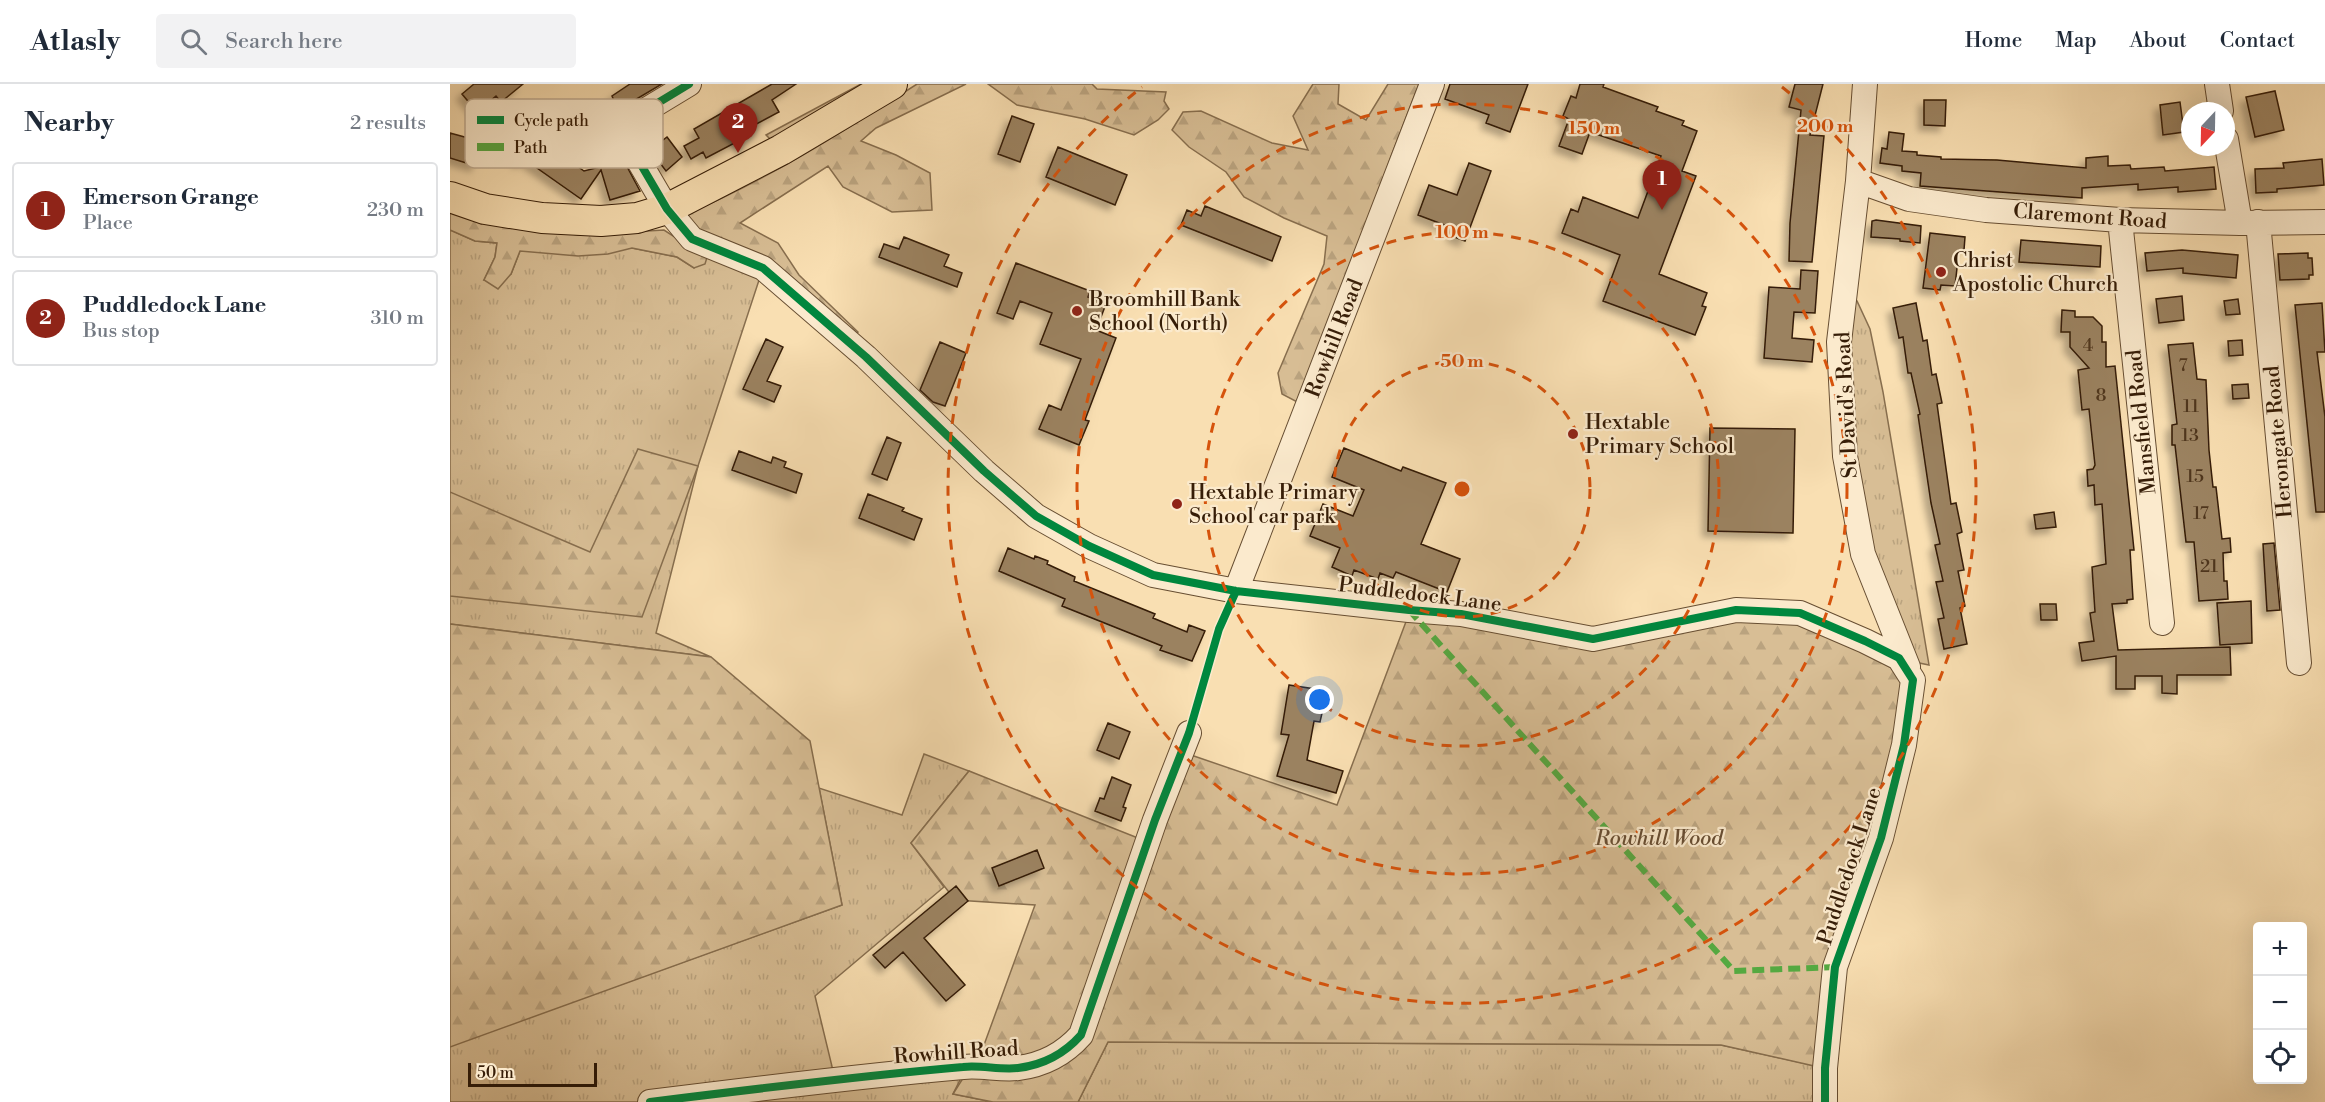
<!DOCTYPE html>
<html lang="en">
<head>
<meta charset="utf-8">
<style>
	body { margin:0; font-family:"Libre Bodoni",serif; background:#f2f2f3; color:#1f2937 }
	.controls { position:absolute; right:18px; bottom:18px; display:grid; overflow:hidden; border-radius:6px; box-shadow:0 6px 24px #0002 }
	.controls button { width:54px; height:54px; display:grid; place-items:center; padding:0; border:0; border-bottom:2px solid #e0e1e3; background:#fff; color:#1f2937; font:30px sans-serif }
	.compass { position:absolute; left:1731px; top:18px; width:54px; height:54px; border-radius:50%; background:#fff; box-shadow:0 6px 24px #0002; rotate:202deg }
	.scale { position:absolute; left:18px; bottom:15px; width:129px; box-sizing:border-box; padding-left:6px; border:3px solid #361d07; border-top:0; font-size:16px; line-height:21px; white-space:nowrap; color:#361d07; -webkit-text-stroke:4px #fbeacd; paint-order:stroke }
	.you { position:absolute; left:870px; top:616px; width:21px; height:21px; margin:-15px; border:4px solid #fff; border-radius:50%; background:#1a73e8; box-shadow:0 0 0 9px #1a73e833 }
	.badge { display:grid; place-items:center; width:39px; height:39px; border-radius:50%; background:#8f2418; color:#fff; font-size:20px; font-weight:700 }
	.pin { position:absolute; translate:-50% -50px; filter:drop-shadow(0 2px 3px #0008) }
	.pin::after { content:''; position:absolute; top:32px; width:21px; height:18px; background:inherit; clip-path:polygon(0 0,100% 0,50% 100%) }
	.list { margin:0; padding:0; list-style:none }
	h2 { display:flex; justify-content:space-between; align-items:center; height:78px; margin:0; padding:0 24px; font-size:26px }
	h2 small { font-size:20px; font-weight:400; color:#747a83 }
	.list li { display:grid; grid-template-columns:39px 1fr auto; gap:18px; align-items:center; box-sizing:border-box; height:96px; margin:0 12px 12px; padding:0 12px; border:2px solid #e0e1e3; border-radius:6px }
	.list b { display:block; font-size:22px; white-space:nowrap }
	.list p { margin:0; font-size:20px; white-space:nowrap; color:#747a83 }
	.list em { font-size:20px; font-style:normal; color:#747a83 }
	.icon { flex:none; width:33px; height:33px; fill:none; stroke:currentColor; stroke-width:2; stroke-linecap:round; stroke-linejoin:round }
	.map { position:relative; flex:none; width:1875px; height:1018px; overflow:hidden }
	header { display:flex; align-items:center; gap:36px; box-sizing:border-box; height:84px; padding:0 30px; background:#fff; border-bottom:2px solid #e0e1e3 }
	header strong { font-size:28px }
	nav { display:flex; gap:33px; margin-inline-start:auto; font-size:21px }
	.search { width:420px; height:54px; background:#f2f2f3; display:flex; align-items:center; gap:15px; box-sizing:border-box; padding:0 21px; border-radius:6px; color:#747a83; font-size:22px }
	main { display:flex }
	aside { flex:1; background:#fff }
	.map>svg:first-child { display:block }
	.grass { fill:url(#grass-tufts); stroke:#876e4e; stroke-width:1.5 }
	.forest { fill:url(#forest-firs); stroke:#876e4e; stroke-width:1.5 }
	.building { fill:#9b8260; stroke:#361d07; stroke-width:1.5; filter:url(#shadow) }
	.lines { fill:none; stroke-linecap:round; stroke-linejoin:round }
	.minor-casing { stroke:#674e32; stroke-width:26 }
	.major-casing { stroke:#361d07; stroke-width:32 }
	.minor { stroke:#fbeacd; stroke-width:24 }
	.major { stroke:#f9dfb2; stroke-width:30 }
	.quiet { stroke:#55a941; stroke-width:6; stroke-dasharray:12 6; stroke-linecap:butt }
	.cycleway-casing { stroke:#fbeacd; stroke-width:11 }
	.cycleway { stroke:#00873e; stroke-width:8 }
	.ring { fill:none; stroke:#d6530c; stroke-width:3; stroke-dasharray:10 8 }
	.poi-dot { fill:#8f2418; stroke:#fbeacd; stroke-width:2 }
	.labels { text-anchor:middle; stroke-width:4.5; stroke-linejoin:round; paint-order:stroke }
	.number-label { font-size:18px; fill:#4f361d }
	.street-label { font-size:21px; fill:#361d07; stroke:#fbeacd }
	.poi-label { font-size:21px; fill:#361d07; stroke:#fbeacd; text-anchor:start }
	.park-label { font-size:21px; font-style:italic; fill:#674d32; stroke:#fbeacd }
	.key { fill:#fbeacd; stroke:#c0ac92; stroke-width:1.5 }
	.key-label { font-size:16px; fill:#361d07 }
	.centre { fill:#d6530c; stroke:#fbeacd; stroke-width:3 }
	.ring-label { font-size:18px; text-anchor:middle; font-weight:bold; fill:#d6530c; stroke:#fbeacd; stroke-width:4.5; stroke-linejoin:round; paint-order:stroke }
</style>
</head>
<body>
<header>
<strong>Atlasly</strong>
<div class="search"><svg class="icon" aria-label="search" viewBox="0 0 24 24"><circle cx="10" cy="10" r="6"/><path d="M15 15l6 6"/></svg>Search here</div>
<nav><a>Home</a><a>Map</a><a>About</a><a>Contact</a></nav>
</header>
<main>
<aside>
<h2>Nearby<small>2 results</small></h2>
<ul class="list">
<li><span class="badge">1</span><div><b>Emerson Grange</b><p>Place</p></div><em>230 m</em></li>
<li><span class="badge">2</span><div><b>Puddledock Lane</b><p>Bus stop</p></div><em>310 m</em></li>
</ul>
</aside>
<div class="map">
<svg width="1875" height="1018" viewBox="0 0 1875 1018">
	<defs>
		<pattern id="grass-tufts" width="24" height="20" patternUnits="userSpaceOnUse" patternTransform="scale(1.5)"><rect width="24" height="20" fill="#d8be95"/><path d="M3 7l-1-3M5 7V3M7 7l1-3M15 17l-1-3M17 17v-4M19 17l1-3" fill="none" stroke="#baa37f"/></pattern>
		<pattern id="forest-firs" width="22" height="20" patternUnits="userSpaceOnUse" patternTransform="scale(1.5)"><rect width="22" height="20" fill="#d8be95"/><path d="M5 1l3.5 6h-7zM16 11l3.5 6h-7z" fill="#baa37f"/></pattern>
		<filter id="shadow"><feDropShadow dx="-5.5" dy="5.5" stdDeviation="3" flood-color="#0004"/></filter>
	</defs>
	<rect width="100%" height="100%" fill="#f9dfb2"/>
	<filter id="stains"><feTurbulence type="fractalNoise" baseFrequency=".00333" numOctaves="4"/><feColorMatrix values="0 0 0 0 .2 0 0 0 0 .09 0 0 0 0 .02 0 0 0 .5 -.17"/></filter>
	<radialGradient id="worn" r=".72"><stop offset=".6" stop-color="#630" stop-opacity="0"/><stop offset="1" stop-color="#630" stop-opacity=".3"/></radialGradient>
	<path class="grass" d="M411,0H431L330,65L316,51Z
		M0,146L25,157L47,159L45,173L34,196L61,190L70,167L182,164L227,173L244,184L262,163L313,184L248,382L206,549L261,573L0,540Z
		M1395,206L1407,217L1420,245L1433,308L1479,581L1455,576L1414,470Z
		M474,670L519,687L461,759L494,803L365,912L385,995L517,982L503,1010L543,1018H0V962L392,821L369,704L452,731Z
		M658,958L1271,961L1375,984L1374,1018H628Z"/>
	<path class="forest" d="M467,0H516L426,44L411,57L446,71L480,89L482,126L442,128L393,103L378,82L290,139L328,159L349,191L408,248L402,256L248,151L230,133C314,98 391,49 467,0Z
		M538,0H642L647,5L716,8L714,17L719,25L708,36L684,51L635,35L567,21Z
		M863,0H889L888,20L916,36L938,0H969L942,70L851,320L832,310L828,289L874,180L877,152L834,134L794,113L776,88L739,63L722,46L733,28L751,27L822,59L858,66L843,32Z
		M0,128L84,145L129,151L214,146L234,159L258,170L255,180L244,184L227,173L182,164L158,170L128,172L70,167L61,190L48,205L34,196L45,173L47,159L25,157L0,146Z
		M188,365L248,382L192,533L0,512V408L140,468Z
		M960,527L1143,556L1349,530L1415,559L1460,596L1452,661L1384,883L1373,984L1271,961L658,958L628,1018H543L503,1010L534,961L585,821L505,816L461,759L519,687L703,760L738,670L887,721Z
		M0,540L261,573L360,657L392,821L0,963Z"/>
	<path class="building" d="M24,0H73L51,18L46,12L27,28L12,10Z
		M180,0H212L168,26L162,12Z
		M322,0H346L322,16L329,28L295,46L298,52L256,74L253,68L241,75L234,62L249,54L244,45Z
		M1000,0H1078L1060,48L1036,39L1039,31L995,15Z
		M1130,0H1154L1153,3L1208,23L1206,27L1234,37L1232,41L1247,47L1232,87L1246,92L1209,190L1257,209L1252,222L1256,223L1245,251L1153,217L1170,171L1112,149L1121,125L1128,128L1133,113L1188,134L1211,72L1140,48L1132,70L1109,62L1119,35L1113,32L1121,12L1126,14Z
		M1345,0H1373L1360,51L1374,52L1362,178L1339,177L1340,139L1351,26L1339,23Z
		M1825,7L1834,46L1805,53L1796,13Z
		M1474,16H1496L1495,42L1474,41Z
		M1730,18L1734,48L1713,51L1710,21Z
		M562,32L584,40L570,78L548,70Z
		M1439,48L1454,50L1452,67L1467,68V71L1491,73V75L1547,76L1636,84V74L1658,72V82L1680,81L1681,85L1714,83L1715,87L1764,83L1766,105L1728,108V103L1688,106V100L1632,104V114L1470,102L1471,89L1452,87V82L1430,79L1432,64L1437,65Z
		M0,49L33,58L26,82L0,74Z
		M70,51L91,76L100,63L134,87L174,77L190,107L160,116L151,86L131,115L74,75L70,79L57,63Z
		M217,53L232,73L216,87L200,66Z
		M608,63L677,91L665,121L596,93Z
		M1872,75L1874,101L1827,105V108L1806,109L1805,85L1834,84L1833,79Z
		M1019,79L1041,87L1015,157L1002,152L1005,145L968,131L979,101L1007,111Z
		M755,122L831,153L822,177L731,141L737,126L751,132Z
		M1426,136L1471,142L1470,159L1450,157V155L1421,153L1422,137Z
		M1480,149L1515,153L1514,166H1509L1505,202L1491,201L1490,206L1473,204Z
		M454,153L499,171L494,182L512,189L507,203L429,173L434,160L449,165Z
		M1571,156L1651,162L1650,183L1569,178Z
		M1732,166L1788,171L1786,194L1733,189V184L1697,187L1695,169Z
		M1858,169V174H1862L1863,191H1859V195L1830,196L1828,170Z
		M566,179L640,207L638,213L656,220L646,246L666,254L635,336L639,337L629,361L589,345L599,321L611,326L631,275L590,260L602,229L570,217L563,235L547,229Z
		M1351,186L1368,187L1365,229L1344,228L1342,254L1364,256L1362,278L1314,274L1319,203L1350,205Z
		M1732,212L1734,236L1709,239L1706,215Z
		M1788,215L1790,230L1776,231L1774,217Z
		M1466,219L1473,257L1477,256L1482,291L1486,290L1492,319L1487,320L1501,420L1506,419L1512,448L1507,450L1514,486L1508,487L1515,522L1510,524L1517,560L1494,565L1488,535L1494,534L1486,498L1493,497L1485,461L1490,460L1481,419L1468,331L1470,330L1461,289H1458L1453,253L1449,254L1443,224Z
		M1872,219L1875,268H1867L1875,333V428H1866L1845,221Z
		M1612,226L1625,227V233H1643L1652,242V258H1656V283L1665,282L1684,466H1680L1683,515L1677,516V519L1662,520L1668,566L1780,563L1781,591H1727V610L1712,609V592H1685V605H1666V572L1632,577L1629,559L1644,557L1640,529L1645,528L1642,483L1656,480L1652,420L1645,421L1644,401L1638,402L1637,386L1643,385L1645,381L1639,325L1632,326L1628,286L1639,284L1620,263V248H1611Z
		M316,255L333,263L317,297L331,302L324,318L293,305Z
		M1792,256L1793,271L1779,272L1778,257Z
		M490,258L516,269L495,322L483,318L470,306Z
		M1743,259L1747,295L1756,296L1759,366L1763,403H1766L1772,455L1780,454L1781,468L1773,469L1774,497H1777L1778,515L1749,517L1744,458H1736L1725,361H1722V341L1727,340L1718,261Z
		M1798,300L1799,314L1783,315L1782,301Z
		M1260,344L1345,345L1343,449L1258,447Z
		M437,353L451,359L437,396L422,390Z
		M894,364L951,387L953,383L996,399L971,460L1010,475L997,508L946,488L943,494L930,489L928,495L904,486L902,492L882,483L890,464L860,452L873,420L903,432L914,406L882,393Z
		M289,367L321,379L323,373L336,378L334,383L352,390L346,409L282,386Z
		M418,410L454,424L452,427L472,435L464,456L409,434Z
		M1604,428L1606,443L1586,445L1584,431Z
		M1824,459L1830,526L1817,527L1813,460Z
		M558,464L584,475L585,472L598,477L597,480L625,493L624,497L705,530L703,534L737,548L739,541L755,547L742,577L710,566L712,562L612,522L615,515L549,487Z
		M1801,517L1802,559L1770,561L1767,519Z
		M1590,520H1606L1607,536H1591Z
		M839,601L865,605L862,624L873,625L870,638L864,637L857,676L893,687L886,709L827,692L839,651L831,650Z
		M658,639L680,648L669,675L647,666Z
		M662,693L681,701L673,723L676,724L671,737L645,727L650,714L654,715Z
		M587,766L594,784L549,802L542,784Z
		M506,802L518,817L474,854L515,901L496,917L453,868L435,884L423,871Z"/>
	<g class="lines">
		<g class="minor-casing">
			<path id="minor" d="M239,0L173,40L190,79L217,125L242,155L313,184L416,273L534,387L586,432L639,462L703,491L786,507L959,526L1011,530L1143,555L1286,526L1350,529L1415,557L1449,574L1463,596L1454,661L1431,754L1385,883L1375,984V1018
				M1415,0L1408,97L1389,258L1395,372L1413,470L1458,583
				M1767,0L1771,27
				M1776,55L1790,139
				M1408,97L1459,115L1536,126L1670,136L1790,139L1875,138
				M1670,136L1712,539
				M1808,138L1849,579
				M786,507L982,0
				M200,1018C304,1005 408,992 513,983C531,981 550,986 568,984C593,981 615,969 631,951L705,736L739,649"/>
		</g>
		<g class="major-casing">
			<path id="major" d="M0,113L35,125L92,134L151,137L187,134L217,125L331,66L442,0"/>
		</g>
		<use href="#minor" class="minor"/>
		<use href="#major" class="major"/>
		<path class="quiet" d="M959,526L1284,887L1385,883"/>
		<g class="cycleway-casing">
			<path id="cycleway" d="M239,0L173,40L190,79L217,125L242,155L313,184L416,273L534,387L586,432L639,462L703,491L786,507L959,526L1011,530L1143,555L1286,526L1350,529L1415,557L1449,574L1463,596L1454,661L1431,754L1385,883L1375,984V1018
				M200,1018C304,1005 408,992 513,983C531,981 550,986 568,984C593,981 615,969 631,951L705,736L739,649L769,545L786,507"/>
		</g>
		<use href="#cycleway" class="cycleway"/>
	</g>
	<g class="ring">
		<circle cx="1012" cy="405" r="128"/>
		<circle cx="1012" cy="405" r="257"/>
		<circle cx="1012" cy="405" r="385"/>
		<path d="M1332 3A514 514 0 1 1 692 3"/>
	</g>
	<g class="poi-dot">
		<circle cx="1491" cy="188" r="6"/>
		<circle cx="627" cy="227" r="6"/>
		<circle cx="1123" cy="350" r="6"/>
		<circle cx="727" cy="420" r="6"/>
	</g>
	<g class="labels">
		<g class="number-label">
			<text x="1638" y="267">4</text>
			<text x="1733" y="287">7</text>
			<text x="1651" y="317">8</text>
			<text x="1741" y="328">11</text>
			<text x="1740" y="357">13</text>
			<text x="1745" y="398">15</text>
			<text x="1751" y="435">17</text>
			<text x="1759" y="488">21</text>
		</g>
		<g class="street-label">
			<text transform="translate(1640 132) rotate(4)" y="7">Claremont Road</text>
			<text transform="translate(884 254) rotate(-69)" y="7">Rowhill Road</text>
			<text transform="translate(1396 321) rotate(-93)" y="7">St David's Road</text>
			<text transform="translate(1691 338) rotate(-96)" y="7">Mansfield Road</text>
			<text transform="translate(1828 358) rotate(-95)" y="7">Herongate Road</text>
			<text transform="translate(970 510) rotate(7)" y="7">Puddledock Lane</text>
			<text transform="translate(1399 782) rotate(-72)" y="7">Puddledock Lane</text>
			<text transform="translate(506 968) rotate(-4)" y="7">Rowhill Road</text>
		</g>
		<g class="poi-label">
			<text x="1503" y="183">Christ<tspan x="1503" dy="24">Apostolic Church</tspan></text>
			<text x="639" y="222">Broomhill Bank<tspan x="639" dy="24">School (North)</tspan></text>
			<text x="1135" y="345">Hextable<tspan x="1135" dy="24">Primary School</tspan></text>
			<text x="739" y="415">Hextable Primary<tspan x="739" dy="24">School car park</tspan></text>
		</g>
		<g class="park-label">
			<text x="1209" y="761">Rowhill Wood</text>
		</g>
	</g>
	<rect x="15" y="15" width="198" height="69" rx="9" class="key"/>
	<rect x="27" y="32" width="27" height="8" fill="#00873e"/>
	<rect x="27" y="59" width="27" height="8" fill="#55a941"/>
	<g class="key-label">
		<text x="64" y="42">Cycle path</text>
		<text x="64" y="69">Path</text>
	</g>
	<circle cx="1012" cy="405" r="9" class="centre"/>
	<g class="ring-label">
		<text x="1375" y="48">200 m</text>
		<text x="1144" y="50">150 m</text>
		<text x="1012" y="154">100 m</text>
		<text x="1012" y="283">50 m</text>
	</g>
	<rect width="100%" height="100%" filter="url(#stains)"/>
	<rect width="100%" height="100%" fill="url(#worn)"/>
</svg>
<div class="controls">
<button>+</button>
<button>−</button>
<button><svg class="icon" aria-label="locate" viewBox="0 0 24 24"><circle cx="12" cy="12" r="6"/><path d="M12 2v4M12 18v4M2 12h4M18 12h4"/></svg></button>
</div>
<svg class="compass" viewBox="-18 -18 36 36"><path d="M0-13l5 13h-10z" fill="#e53935"/><path d="M0 13l5-13h-10z" fill="#747a83"/></svg>
<div class="scale">50 m</div>
<div class="you"></div>
<div class="pin badge" style="left:1212px;top:126px">1</div>
<div class="pin badge" style="left:288px;top:69px">2</div>
</div>
</main>
</body>
</html>
